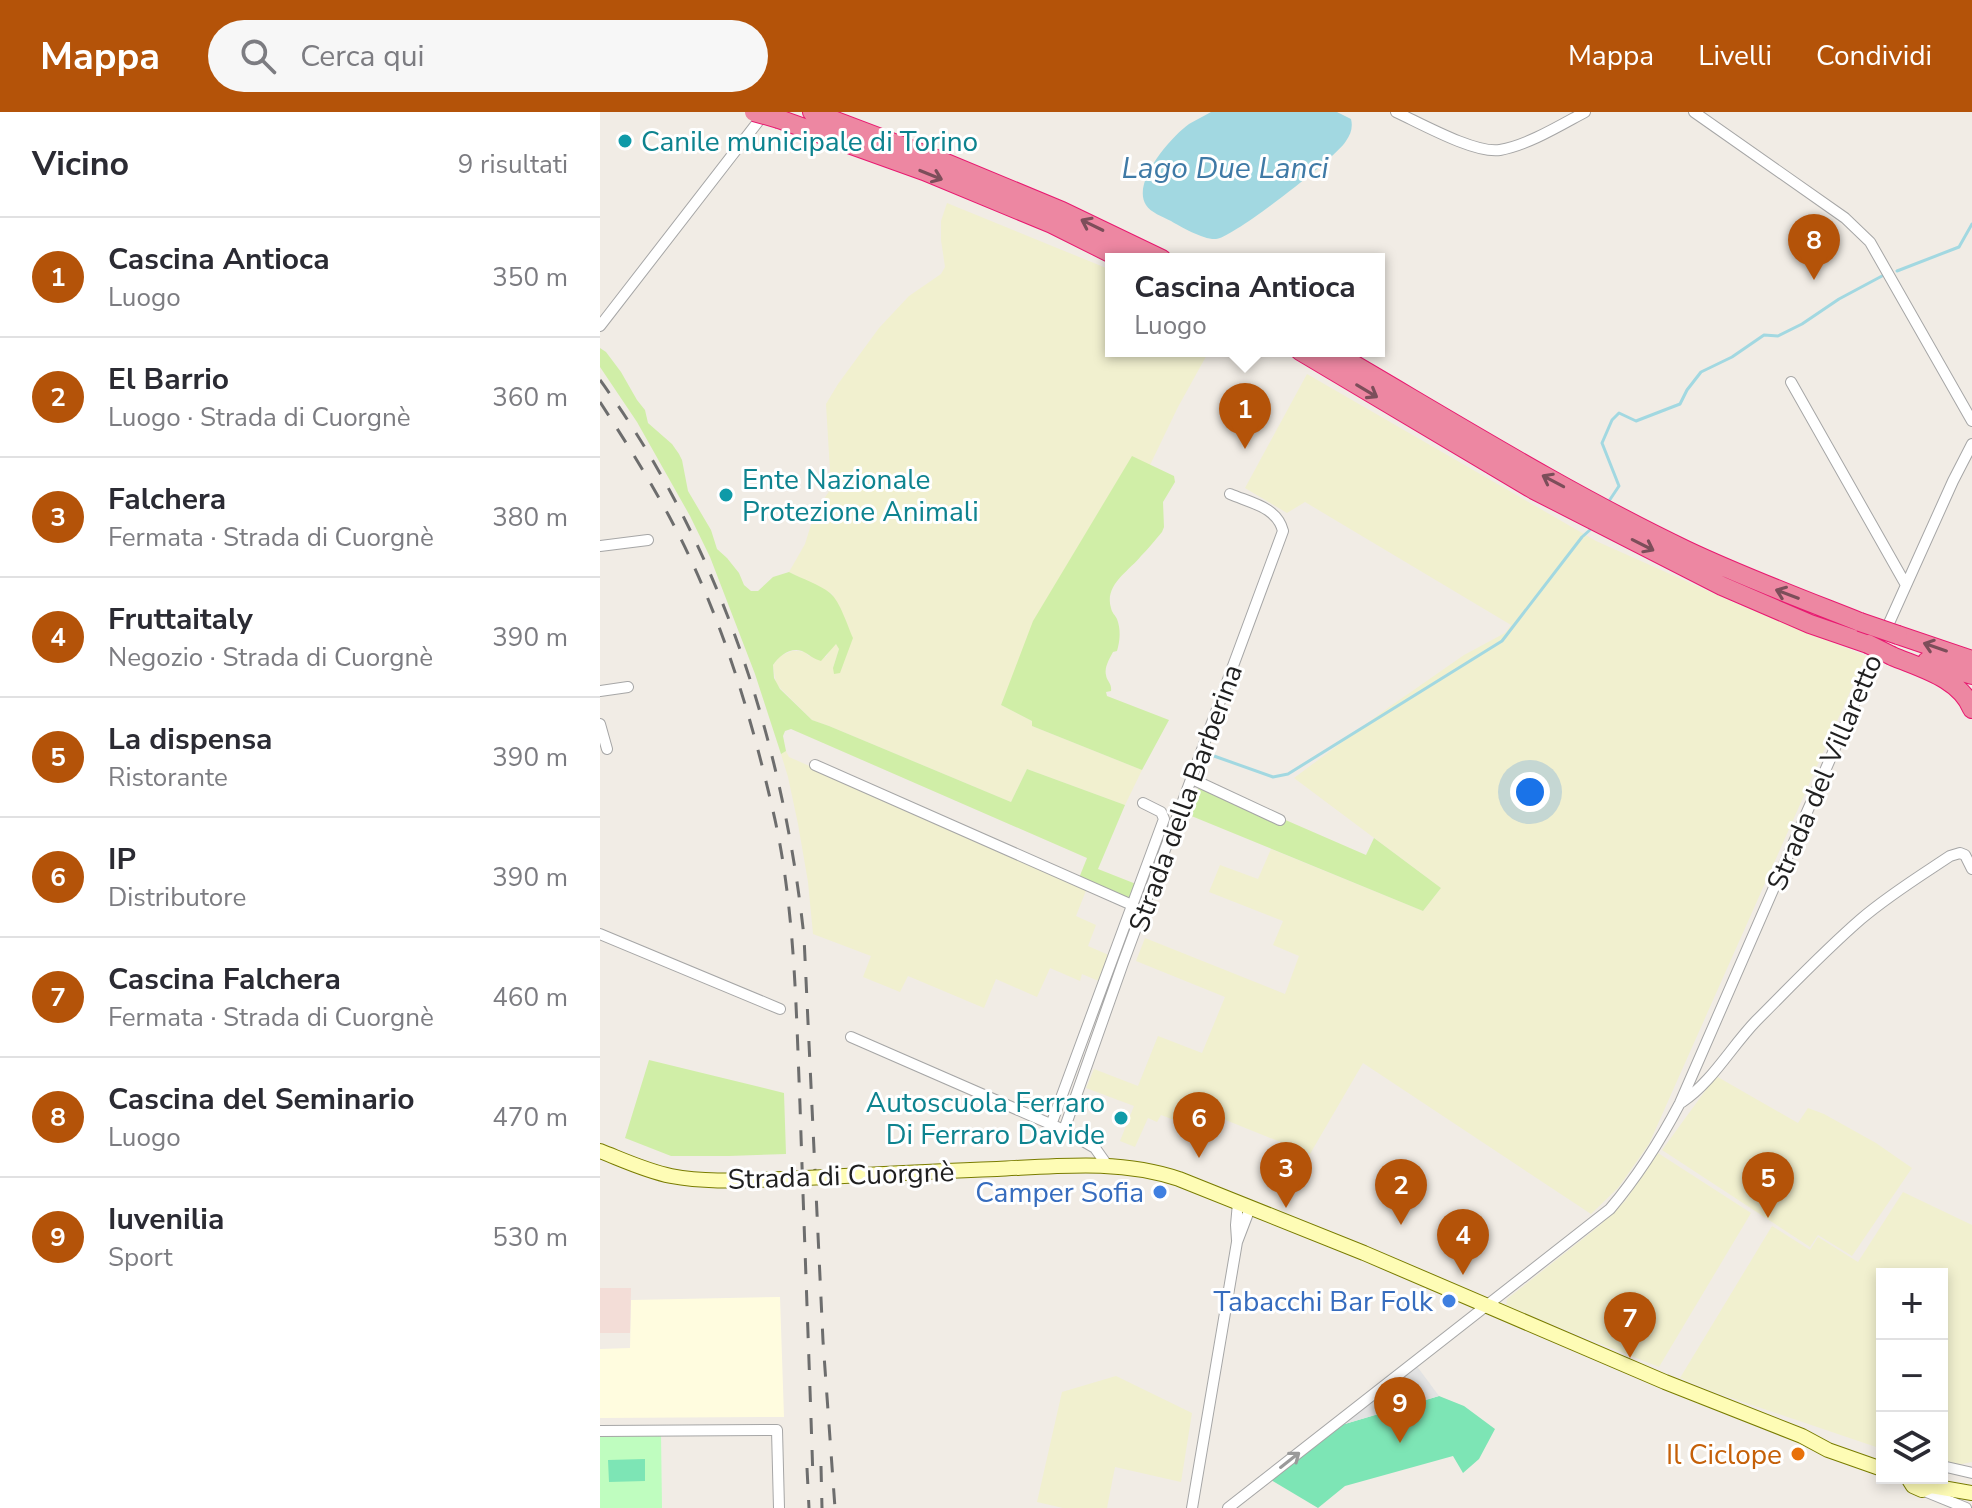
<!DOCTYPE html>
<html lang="it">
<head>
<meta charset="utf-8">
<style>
	body { margin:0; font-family:"Nunito Sans",sans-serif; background:#f7f7f7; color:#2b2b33 }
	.controls { position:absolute; right:24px; bottom:24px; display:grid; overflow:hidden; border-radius:0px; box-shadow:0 4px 12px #0003 }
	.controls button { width:72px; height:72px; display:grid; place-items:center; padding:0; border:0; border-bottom:2px solid #e1e1e2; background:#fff; color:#2b2b33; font:40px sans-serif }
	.you { position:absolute; left:930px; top:680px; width:28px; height:28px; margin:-20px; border:6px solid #fff; border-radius:50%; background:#1a73e8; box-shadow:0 0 0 12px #1a73e833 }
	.badge { display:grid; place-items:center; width:52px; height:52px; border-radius:50%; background:#b45309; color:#fff; font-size:26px; font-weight:700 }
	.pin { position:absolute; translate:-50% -66px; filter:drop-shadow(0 2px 4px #0008) }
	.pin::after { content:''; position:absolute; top:42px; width:28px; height:24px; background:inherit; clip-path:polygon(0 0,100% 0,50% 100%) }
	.popup { position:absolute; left:505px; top:141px; width:280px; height:104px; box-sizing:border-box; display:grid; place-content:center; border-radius:0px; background:#fff; filter:drop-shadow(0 2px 6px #0005); font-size:26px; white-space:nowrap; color:#7c7c81 }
	.popup b { font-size:30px; color:#2b2b33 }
	.popup::after { content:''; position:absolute; left:50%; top:100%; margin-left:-16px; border:16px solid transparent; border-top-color:#fff }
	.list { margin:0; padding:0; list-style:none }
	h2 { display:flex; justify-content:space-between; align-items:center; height:104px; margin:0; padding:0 32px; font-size:34px }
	h2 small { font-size:26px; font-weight:400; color:#7c7c81 }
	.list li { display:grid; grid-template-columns:52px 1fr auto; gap:24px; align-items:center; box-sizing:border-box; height:120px; padding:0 32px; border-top:2px solid #e1e1e2 }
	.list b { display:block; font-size:30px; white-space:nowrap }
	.list p { margin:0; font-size:26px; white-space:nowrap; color:#7c7c81 }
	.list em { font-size:26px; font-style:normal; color:#7c7c81 }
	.icon { flex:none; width:44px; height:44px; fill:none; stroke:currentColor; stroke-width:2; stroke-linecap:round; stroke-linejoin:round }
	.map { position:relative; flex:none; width:1372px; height:1396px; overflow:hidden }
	header { display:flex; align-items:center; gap:48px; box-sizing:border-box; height:112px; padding:0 40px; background:#b45309; color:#fff }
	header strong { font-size:38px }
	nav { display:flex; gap:44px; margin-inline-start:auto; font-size:28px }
	.search { width:560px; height:72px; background:#f7f7f7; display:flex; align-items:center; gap:20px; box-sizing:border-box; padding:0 28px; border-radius:44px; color:#7c7c81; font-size:30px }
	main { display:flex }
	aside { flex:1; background:#fff }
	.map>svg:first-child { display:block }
	.education { fill:#fffcdf }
	.military { fill:#f3ddd7 }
	.farmland { fill:#f1f0cf }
	.grass { fill:#d0eea7 }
	.park { fill:#bffdbf }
	.pitch { fill:#7de5b5 }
	.parking { fill:#e3e3e3 }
	.water { fill:#a2d8e1 }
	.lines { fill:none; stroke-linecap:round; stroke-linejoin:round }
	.stream { stroke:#a2d8e1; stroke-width:3 }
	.street-casing { stroke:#a6a6a6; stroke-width:12 }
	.secondary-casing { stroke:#797c00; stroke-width:16 }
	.highway-casing { stroke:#e81970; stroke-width:20 }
	.street { stroke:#fff; stroke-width:10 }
	.secondary { stroke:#fefcb5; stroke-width:14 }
	.highway { stroke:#ed87a2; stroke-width:18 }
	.rail { stroke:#6d6d6d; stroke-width:3; stroke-dasharray:16 16; stroke-linecap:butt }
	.secondary-bridge-casing { stroke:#797c00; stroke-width:16; stroke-linecap:butt }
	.highway-bridge-casing { stroke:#e81970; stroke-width:20; stroke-linecap:butt }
	.secondary-bridge { stroke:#fefcb5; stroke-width:14 }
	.highway-bridge { stroke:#ed87a2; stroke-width:18 }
	.oneway { stroke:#7c4e5a }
	.oneway2 { stroke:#9a9a9a }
	.culture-dot { fill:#0f9aa8; stroke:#fff; stroke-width:3 }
	.shop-dot { fill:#3f7fe0; stroke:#fff; stroke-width:3 }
	.food-dot { fill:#e8710a; stroke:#fff; stroke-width:3 }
	.labels { text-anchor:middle; stroke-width:6; stroke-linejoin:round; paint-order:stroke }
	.culture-label { font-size:28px; fill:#0d838f; stroke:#fff; text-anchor:start }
	.street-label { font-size:28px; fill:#1f1f1f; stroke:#fff }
	.shop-label { font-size:28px; fill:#366cbe; stroke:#fff; text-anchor:end }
	.food-label { font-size:28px; fill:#c56008; stroke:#fff; text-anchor:end }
	.water-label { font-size:30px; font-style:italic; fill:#3f7aa6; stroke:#fff }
</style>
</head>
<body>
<header>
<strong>Mappa</strong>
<div class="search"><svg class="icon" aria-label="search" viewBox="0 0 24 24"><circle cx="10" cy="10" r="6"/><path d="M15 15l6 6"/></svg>Cerca qui</div>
<nav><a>Mappa</a><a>Livelli</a><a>Condividi</a></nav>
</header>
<main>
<aside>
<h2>Vicino<small>9 risultati</small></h2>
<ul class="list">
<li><span class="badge">1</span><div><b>Cascina Antioca</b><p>Luogo</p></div><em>350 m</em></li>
<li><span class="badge">2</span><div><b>El Barrio</b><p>Luogo · Strada di Cuorgnè</p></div><em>360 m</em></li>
<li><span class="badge">3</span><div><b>Falchera</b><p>Fermata · Strada di Cuorgnè</p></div><em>380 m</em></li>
<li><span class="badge">4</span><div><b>Fruttaitaly</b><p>Negozio · Strada di Cuorgnè</p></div><em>390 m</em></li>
<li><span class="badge">5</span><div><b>La dispensa</b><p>Ristorante</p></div><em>390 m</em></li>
<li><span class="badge">6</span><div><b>IP</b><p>Distributore</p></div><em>390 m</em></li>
<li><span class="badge">7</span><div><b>Cascina Falchera</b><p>Fermata · Strada di Cuorgnè</p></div><em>460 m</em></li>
<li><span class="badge">8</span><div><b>Cascina del Seminario</b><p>Luogo</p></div><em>470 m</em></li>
<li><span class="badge">9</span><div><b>Iuvenilia</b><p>Sport</p></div><em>530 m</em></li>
</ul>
</aside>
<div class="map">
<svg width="1372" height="1396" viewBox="0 0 1372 1396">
	<rect width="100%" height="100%" fill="#f1ece5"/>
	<path class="education" d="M180,1185L184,1305L0,1306V1237L30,1236L31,1188Z"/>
	<path class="military" d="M0,1176H31L30,1221H0Z"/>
	<path class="farmland" d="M347,91L511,158V239H609L578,295L550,353L532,345L401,593L432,609V614L542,658L525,693L427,657L411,690L229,614L212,608L176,572L173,553L180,544L192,539H198L205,540L209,544L226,545L231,535L236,531L239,537L233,556L250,520L232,482L189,460L205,432L214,403L231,376L226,292L238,272L279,216L309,184L341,162L345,155L341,128V109Z
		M707,262L996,429L1135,491L1266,544L1049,1032L1018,1076L991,1102L763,951L710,1042L596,996L588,1013L561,1003L557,1010L548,1006L535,1035L520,1029L534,994L486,976L494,957L538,974L558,924L602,941L625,885L536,849L545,826L685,882L699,844L673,833L683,809L609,780L620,753L658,767L671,737L823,799L841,776L694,666L785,598L864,543L905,521L911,513L705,390L687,401L645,376Z
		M186,639L189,645L487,776L476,804L496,813L488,834L511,844L501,870L482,862L480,869L450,856L437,885L396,867L384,896L308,864L300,880L263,865L271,844L213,822L208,770L198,712L188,665L181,642Z
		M1116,964L1198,1011L1208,996L1224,1002L1276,1031L1312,1056L1252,1144L1218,1123L1210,1135L1062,1038Z
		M1058,1041L1151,1101L1059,1255L906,1194L907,1187L999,1114L1025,1089Z
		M1303,1080L1372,1113V1350L1357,1353L1342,1349V1162H1282V1337L1111,1279L1080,1266L1172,1114L1210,1138L1218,1125L1258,1150Z
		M516,1264L592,1301L581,1370L515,1355L507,1396H463L437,1390L462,1280Z"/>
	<path class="grass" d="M0,236L6,240L21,260L37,288L45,298L48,311L72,332L79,342L82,348L88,379L111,418L117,437L127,446L139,461L144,473L151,479H158L173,465L189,460C202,467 219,472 230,481C240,489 248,515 253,526L240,561L234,562L233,556L239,537L236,532L221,549C213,547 209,542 202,539C190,535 179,544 173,553L174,566L180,577L212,608L229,614L411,690L427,657L525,693L498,757L536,772L531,787H527L479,766L487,746L191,617L185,619L183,624L186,639L181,642L155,562L110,445L90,404L37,310L0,255Z
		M532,344L574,364L575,370L563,390L564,415L562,420C555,428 548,437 541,444C529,459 504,473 511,496C512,501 515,503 517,507C521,518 520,528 517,539L513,540C510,546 504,555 506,563C507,570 512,571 511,579L506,580L507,584L569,608L542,658L432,614V609L401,593L433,509Z
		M600,671L766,743L774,726L841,776L823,799L589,703Z
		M49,948L184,981L186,1042L129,1044H71L25,1026Z"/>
	<path class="park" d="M61,1323L62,1396H0V1324Z"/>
	<path class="pitch" d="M839,1284L864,1294L895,1317L879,1347L863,1361L853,1344L745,1374L718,1396L671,1368L728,1317Z
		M45,1347V1369L9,1370L8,1348Z"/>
	<path class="parking" d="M816,1253L839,1284L728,1317Z"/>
	<path class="water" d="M611,0H737L751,7C753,15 751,22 746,29C737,45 631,127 616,127C604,128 581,115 571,109C563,105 550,100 546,93C531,70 572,24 589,12C596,8 604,4 611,0Z"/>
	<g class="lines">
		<path class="stream" d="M1297,159L1359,135L1372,112
			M1009,389L1019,374L1002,331L1012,308L1019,301L1036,309L1080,292L1087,278L1101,260L1132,245L1164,223L1178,224L1202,212L1239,187L1282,164
			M614,644L673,665L688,662L902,529L982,425L991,417"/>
		<g class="street-casing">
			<path id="street" d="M796,0C820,11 875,42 900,38C928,33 959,14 985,0
				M1094,0L1245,106L1270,130L1372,309
				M0,214L164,2
				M1191,270L1306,473
				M0,434L48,428
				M1285,520L1353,369L1372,332
				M0,579L28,575
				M0,612L7,637
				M215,653L532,793
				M592,667L680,708
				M0,822L180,897
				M251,925L464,1018L495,1036L507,1053
				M1082,990C1112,970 1131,935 1156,909C1190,875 1224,839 1261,807C1289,783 1320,764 1350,744L1360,741L1365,743L1372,757
				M451,1013L564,707L561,700L543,691
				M464,1018L523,851L683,419C677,395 651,391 630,382
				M637,1128L636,1113L638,1091
				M0,1319L177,1318L179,1396
				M1342,1354L1372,1361
				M1322,1378L1366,1396
				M592,1396L637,1130L650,1096
				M628,1396L1010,1097C1038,1064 1060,1029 1080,991L1279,535"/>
		</g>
		<g class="secondary-casing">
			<path id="secondary" d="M0,1039C23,1048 46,1059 71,1064C108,1071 146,1068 184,1067
				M226,1065C283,1062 340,1059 397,1057C458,1054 521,1047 579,1067L764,1141L1065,1270L1202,1324L1228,1338L1282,1357
				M1308,1366L1313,1374L1322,1378L1331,1374L1335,1366
				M1331,1374L1372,1381"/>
		</g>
		<g class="highway-casing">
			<path id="highway" d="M212,0L339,48L462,99L562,147
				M179,7L324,59L452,112L522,147
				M700,239L934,378L1122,474L1210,512L1268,532
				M731,239C848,307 963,379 1086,438C1143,465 1202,487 1260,510
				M1298,523L1372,548
				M1292,544C1320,556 1360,566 1372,597
				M1327,549L1372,563"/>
		</g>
		<use href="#street" class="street"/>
		<use href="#secondary" class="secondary"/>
		<use href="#highway" class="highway"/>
		<path class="rail" d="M0,268C118,430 183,627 204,825L223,1229L235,1396
			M0,290C24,327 48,365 69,404C118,495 150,598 173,699C195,792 196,897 200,993C204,1117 209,1242 213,1367
			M221,1354L222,1396
			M207,1356L209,1396"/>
		<g class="secondary-bridge-casing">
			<path id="secondary-bridge" d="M184,1067L226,1065"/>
		</g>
		<g class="highway-bridge-casing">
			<path id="highway-bridge" d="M154,0L179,7
				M1260,510L1298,523
				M1268,532L1292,544"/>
		</g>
		<use href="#secondary-bridge" class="secondary-bridge"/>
		<use href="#highway-bridge" class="highway-bridge"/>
	</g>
	<defs><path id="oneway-shaft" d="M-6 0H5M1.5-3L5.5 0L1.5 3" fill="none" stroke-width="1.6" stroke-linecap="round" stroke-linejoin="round" transform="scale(2)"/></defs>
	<g class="oneway">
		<use href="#oneway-shaft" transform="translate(331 63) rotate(22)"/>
		<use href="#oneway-shaft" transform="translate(492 113) rotate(-154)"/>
		<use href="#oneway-shaft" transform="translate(767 279) rotate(31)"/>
		<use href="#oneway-shaft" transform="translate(953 369) rotate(-152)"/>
		<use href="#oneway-shaft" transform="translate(1043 433) rotate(27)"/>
		<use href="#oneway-shaft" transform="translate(1187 482) rotate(-159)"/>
		<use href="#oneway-shaft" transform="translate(1335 535) rotate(-161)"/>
	</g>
	<use class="oneway2" href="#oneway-shaft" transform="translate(690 1348) rotate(-38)"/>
	<g class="culture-dot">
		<circle cx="25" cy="29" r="8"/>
		<circle cx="126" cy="383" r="8"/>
		<circle cx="521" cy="1006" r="8"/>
	</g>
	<g class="shop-dot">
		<circle cx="560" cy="1080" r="8"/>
		<circle cx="849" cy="1189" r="8"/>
	</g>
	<circle class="food-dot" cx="1198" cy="1342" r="8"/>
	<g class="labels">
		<g class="culture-label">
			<text x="41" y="39">Canile municipale di Torino</text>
			<text x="142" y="377">Ente Nazionale<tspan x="142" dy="32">Protezione Animali</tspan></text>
			<text x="505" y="1000" text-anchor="end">Autoscuola Ferraro<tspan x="505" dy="32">Di Ferraro Davide</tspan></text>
		</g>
		<g class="street-label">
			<text transform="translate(1224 660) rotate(-67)" y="10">Strada del Villaretto</text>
			<text transform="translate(585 686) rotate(-70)" y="10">Strada della Barberina</text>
			<text transform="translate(241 1063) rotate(-2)" y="10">Strada di Cuorgnè</text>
		</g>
		<g class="shop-label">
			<text x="544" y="1090">Camper Sofia</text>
			<text x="833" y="1199">Tabacchi Bar Folk</text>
		</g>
		<g class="food-label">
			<text x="1182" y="1352">Il Ciclope</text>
		</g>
		<g class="water-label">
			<text x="625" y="66">Lago Due Lanci</text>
		</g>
	</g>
</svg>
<div class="controls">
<button>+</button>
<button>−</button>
<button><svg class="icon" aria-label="layers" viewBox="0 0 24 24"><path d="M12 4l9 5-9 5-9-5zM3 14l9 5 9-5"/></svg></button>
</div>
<div class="you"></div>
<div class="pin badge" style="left:645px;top:337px">1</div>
<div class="popup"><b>Cascina Antioca</b>Luogo</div>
<div class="pin badge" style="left:801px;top:1113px">2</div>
<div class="pin badge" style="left:686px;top:1096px">3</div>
<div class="pin badge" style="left:863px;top:1163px">4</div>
<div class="pin badge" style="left:1168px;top:1106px">5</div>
<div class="pin badge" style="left:599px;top:1046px">6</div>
<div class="pin badge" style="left:1030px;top:1246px">7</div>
<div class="pin badge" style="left:1214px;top:168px">8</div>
<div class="pin badge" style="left:800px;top:1331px">9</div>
</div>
</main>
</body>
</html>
